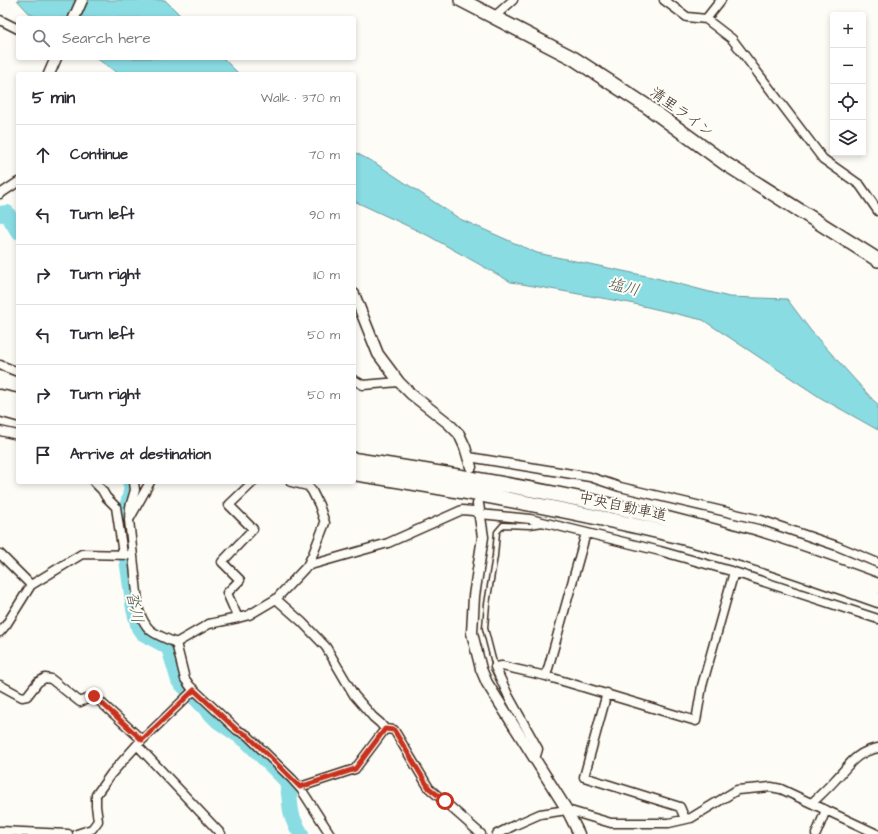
<!DOCTYPE html>
<html lang="en">
<head>
<meta charset="utf-8">
<style>
	body { margin:0; font-family:"Architects Daughter","Klee One",sans-serif; background:#f2f2f3; color:#2b2b33 }
	.controls { position:absolute; right:12px; top:12px; display:grid; overflow:hidden; border-radius:4px; box-shadow:0 2px 6px #0003 }
	.controls button { width:36px; height:36px; display:grid; place-items:center; padding:0; border:0; border-bottom:1px solid #e1e1e2; background:#fff; color:#2b2b33; font:20px sans-serif }
	.stop { position:absolute; width:12px; height:12px; margin:-9px; border:3px solid #c8321e; border-radius:50%; background:#fff }
	.stop.end { background:#c8321e; border-color:#fff; box-shadow:0 1px 4px #0008 }
	.list { margin:0; padding:0; list-style:none }
	h2 { display:flex; justify-content:space-between; align-items:center; height:52px; margin:0; padding:0 16px; font-size:17px }
	h2 small { font-size:13px; font-weight:400; color:#7c7c81 }
	.list li { display:grid; grid-template-columns:26px 1fr auto; gap:12px; align-items:center; box-sizing:border-box; height:60px; padding:0 16px; border-top:1px solid #e1e1e2 }
	.list b { display:block; font-size:15px; white-space:nowrap }
	.list em { font-size:13px; font-style:normal; color:#7c7c81 }
	.icon { flex:none; width:22px; height:22px; fill:none; stroke:currentColor; stroke-width:2; stroke-linecap:round; stroke-linejoin:round }
	.map { position:relative; flex:none; width:878px; height:834px; overflow:hidden }
	.search { position:absolute; background:#fff; box-shadow:0 2px 6px #0003; left:16px; top:16px; width:340px; height:44px; display:flex; align-items:center; gap:10px; box-sizing:border-box; padding:0 14px; border-radius:4px; color:#7c7c81; font-size:15px }
	.panel { position:absolute; background:#fff; box-shadow:0 2px 6px #0003; left:16px; top:72px; width:340px; height:412px; border-radius:4px }
	.map>svg:first-child { display:block }
	.water { fill:#8adce3; stroke:#6a9594 }
	.lines { fill:none; stroke-linecap:round; stroke-linejoin:round }
	.river { stroke:#8adce3; stroke-width:16 }
	.service-casing { stroke:#3b2a1e; stroke-width:7 }
	.minor-casing { stroke:#3b2a1e; stroke-width:11 }
	.tertiary-casing { stroke:#3b2a1e; stroke-width:13 }
	.trunk-casing { stroke:#3b2a1e; stroke-width:16 }
	.motorway-casing { stroke:#3b2a1e; stroke-width:17 }
	.service { stroke:#fdfcf7; stroke-width:4 }
	.minor { stroke:#fdfcf7; stroke-width:8 }
	.tertiary { stroke:#fdfcf7; stroke-width:10 }
	.trunk { stroke:#fdfcf7; stroke-width:13 }
	.motorway { stroke:#fdfcf7; stroke-width:14 }
	.route { stroke:#c8321e; stroke-width:5 }
	.labels { text-anchor:middle; stroke-width:4; stroke-linejoin:round; paint-order:stroke }
	.street-label { font-size:15px; fill:#3b2a1e; stroke:#fdfcf7 }
	.water-label { font-size:16px; font-style:italic; fill:#4f564f; stroke:#fdfcf7 }
</style>
</head>
<body>
<div class="map">
<svg width="878" height="834" viewBox="0 0 878 834">
	<rect width="100%" height="100%" fill="#fdfcf7"/>
	<filter id="ink" filterUnits="userSpaceOnUse"><feTurbulence type="fractalNoise" baseFrequency=".025" numOctaves="2"/><feDisplacementMap in="SourceGraphic" scale="8" xChannelSelector="R" yChannelSelector="G"/><feConvolveMatrix kernelMatrix="1 2 1 2 8 2 1 2 1" color-interpolation-filters="sRGB"/></filter>
	<g filter="url(#ink)">
		<path class="water" d="M17,0H165L183,18H37L29,13Z
			M96,58H223L239,74H119Z
			M354,152L375,163L460,219L537,253L656,278L729,297L787,299L811,331L874,401L878,404V430L821,398L703,320L630,303L511,282L427,235L354,201Z"/>
		<g class="lines">
			<path class="river" d="M0,214L7,213L18,231
				M130,482L132,488L129,500L122,523L134,609L139,628L143,633L163,644L169,648L179,681L218,721L247,741L286,780C290,790 289,800 291,811C292,820 297,827 301,834"/>
			<g class="service-casing">
				<path id="service" d="M495,667L485,628L487,604L495,556L497,532L503,525L530,526L543,524"/>
			</g>
			<g class="minor-casing">
				<path id="minor" d="M664,0L687,17L706,19L732,39L823,159L860,185L878,211
					M494,17L513,0
					M706,19L721,0
					M0,20L18,29
					M0,194L18,182
					M0,365L18,372
					M354,380L363,385L399,382
					M0,431L18,435
					M469,457L590,477L620,487L761,520L837,546L878,563
					M94,482L102,490L106,497L116,507L123,554
					M134,482L135,490L130,507L129,520L139,611C148,635 155,633 176,643L185,679L190,686L237,730L247,735L292,779L301,789L330,834
					M130,518L150,482
					M0,554L31,585L82,554L132,555
					M307,566L388,543L462,510L473,511L480,514L530,519L660,551L731,571L878,619
					M276,599L302,622L326,647L354,695L373,717L380,723L385,729L394,730L429,788L481,834
					M238,618L227,593L240,580L222,562L253,529L229,505L253,482
					M0,632L6,625L31,585
					M176,643L209,624L238,618L249,615L276,599L307,566L313,554L325,523L319,505L312,491L308,486L291,482
					M546,676L586,533
					M0,685L22,697L27,696L38,682L45,678L51,679L80,702L94,696L142,740
					M607,693L584,777L680,807L685,819
					M137,745L221,834
					M535,759L538,749L509,697L495,667L502,666L546,676L696,721L702,686L734,572
					M300,787L355,769L385,729
					M812,803C820,795 829,787 836,779C850,764 856,752 878,748
					M0,831L68,834
					M77,834L92,829L98,821L96,806V795L111,774L137,745L194,690
					M497,834L515,825L540,814L567,810L611,823H669L691,818L737,790L771,787L781,789L877,834
					M816,834L826,810"/>
			</g>
			<g class="tertiary-casing">
				<path id="tertiary" d="M74,18L82,0
					M49,74L56,58
					M354,294L378,354L399,382L411,394L448,423L459,434L465,447L471,467
					M478,504L483,537L474,596L472,633L481,669L487,683L567,810L579,834"/>
			</g>
			<g class="trunk-casing">
				<path id="trunk" d="M461,0L573,58L645,105L726,164L878,260"/>
			</g>
			<g class="motorway-casing">
				<path id="motorway" d="M0,397L18,401
					M0,409L18,414
					M354,460C486,480 619,502 747,541C791,554 835,570 878,586
					M354,473C461,490 569,509 674,535C743,552 811,576 878,600"/>
			</g>
			<use href="#service" class="service"/>
			<use href="#minor" class="minor"/>
			<use href="#tertiary" class="tertiary"/>
			<use href="#trunk" class="trunk"/>
			<use href="#motorway" class="motorway"/>
		</g>
	</g>
	<g class="lines" filter="url(#ink)">
		<path class="route" d="M94,696L142,740L194,690L237,730L247,735L268,755L300,787L355,769L385,729L394,730L429,788L445,801"/>
	</g>
	<g class="labels">
		<g class="street-label">
			<text transform="translate(682 112) rotate(36)" y="5">清里ライン</text>
			<text transform="translate(623 506) rotate(12)" y="5">中央自動車道</text>
		</g>
		<g class="water-label">
			<text transform="translate(624 286) rotate(14)" y="6">塩川</text>
			<text transform="translate(136 607) rotate(79)" y="6">沓川</text>
		</g>
	</g>
</svg>
<div class="controls">
<button>+</button>
<button>−</button>
<button><svg class="icon" aria-label="locate" viewBox="0 0 24 24"><circle cx="12" cy="12" r="6"/><path d="M12 2v4M12 18v4M2 12h4M18 12h4"/></svg></button>
<button><svg class="icon" aria-label="layers" viewBox="0 0 24 24"><path d="M12 4l9 5-9 5-9-5zM3 14l9 5 9-5"/></svg></button>
</div>
<div class="stop" style="left:445px;top:801px"></div>
<div class="stop end" style="left:94px;top:696px"></div>
<div class="search"><svg class="icon" aria-label="search" viewBox="0 0 24 24"><circle cx="10" cy="10" r="6"/><path d="M15 15l6 6"/></svg>Search here</div>
<section class="panel">
<h2>5 min<small>Walk · 370 m</small></h2>
<ul class="list">
<li><svg class="icon" aria-label="ahead" viewBox="0 0 24 24"><path d="M12 20V5M6 11l6-6 6 6"/></svg><div><b>Continue</b></div><em>70 m</em></li>
<li><svg class="icon" aria-label="left" viewBox="0 0 24 24"><path d="M17 20v-9H6M10 6l-5 5 5 5"/></svg><div><b>Turn left</b></div><em>90 m</em></li>
<li><svg class="icon" aria-label="right" viewBox="0 0 24 24"><path d="M7 20v-9h11M14 6l5 5-5 5"/></svg><div><b>Turn right</b></div><em>110 m</em></li>
<li><svg class="icon" aria-label="left" viewBox="0 0 24 24"><path d="M17 20v-9H6M10 6l-5 5 5 5"/></svg><div><b>Turn left</b></div><em>50 m</em></li>
<li><svg class="icon" aria-label="right" viewBox="0 0 24 24"><path d="M7 20v-9h11M14 6l5 5-5 5"/></svg><div><b>Turn right</b></div><em>50 m</em></li>
<li><svg class="icon" aria-label="arrive" viewBox="0 0 24 24"><path d="M6 21V4h12l-3 4 3 4H6"/></svg><div><b>Arrive at destination</b></div></li>
</ul>
</section>
</div>
</body>
</html>
